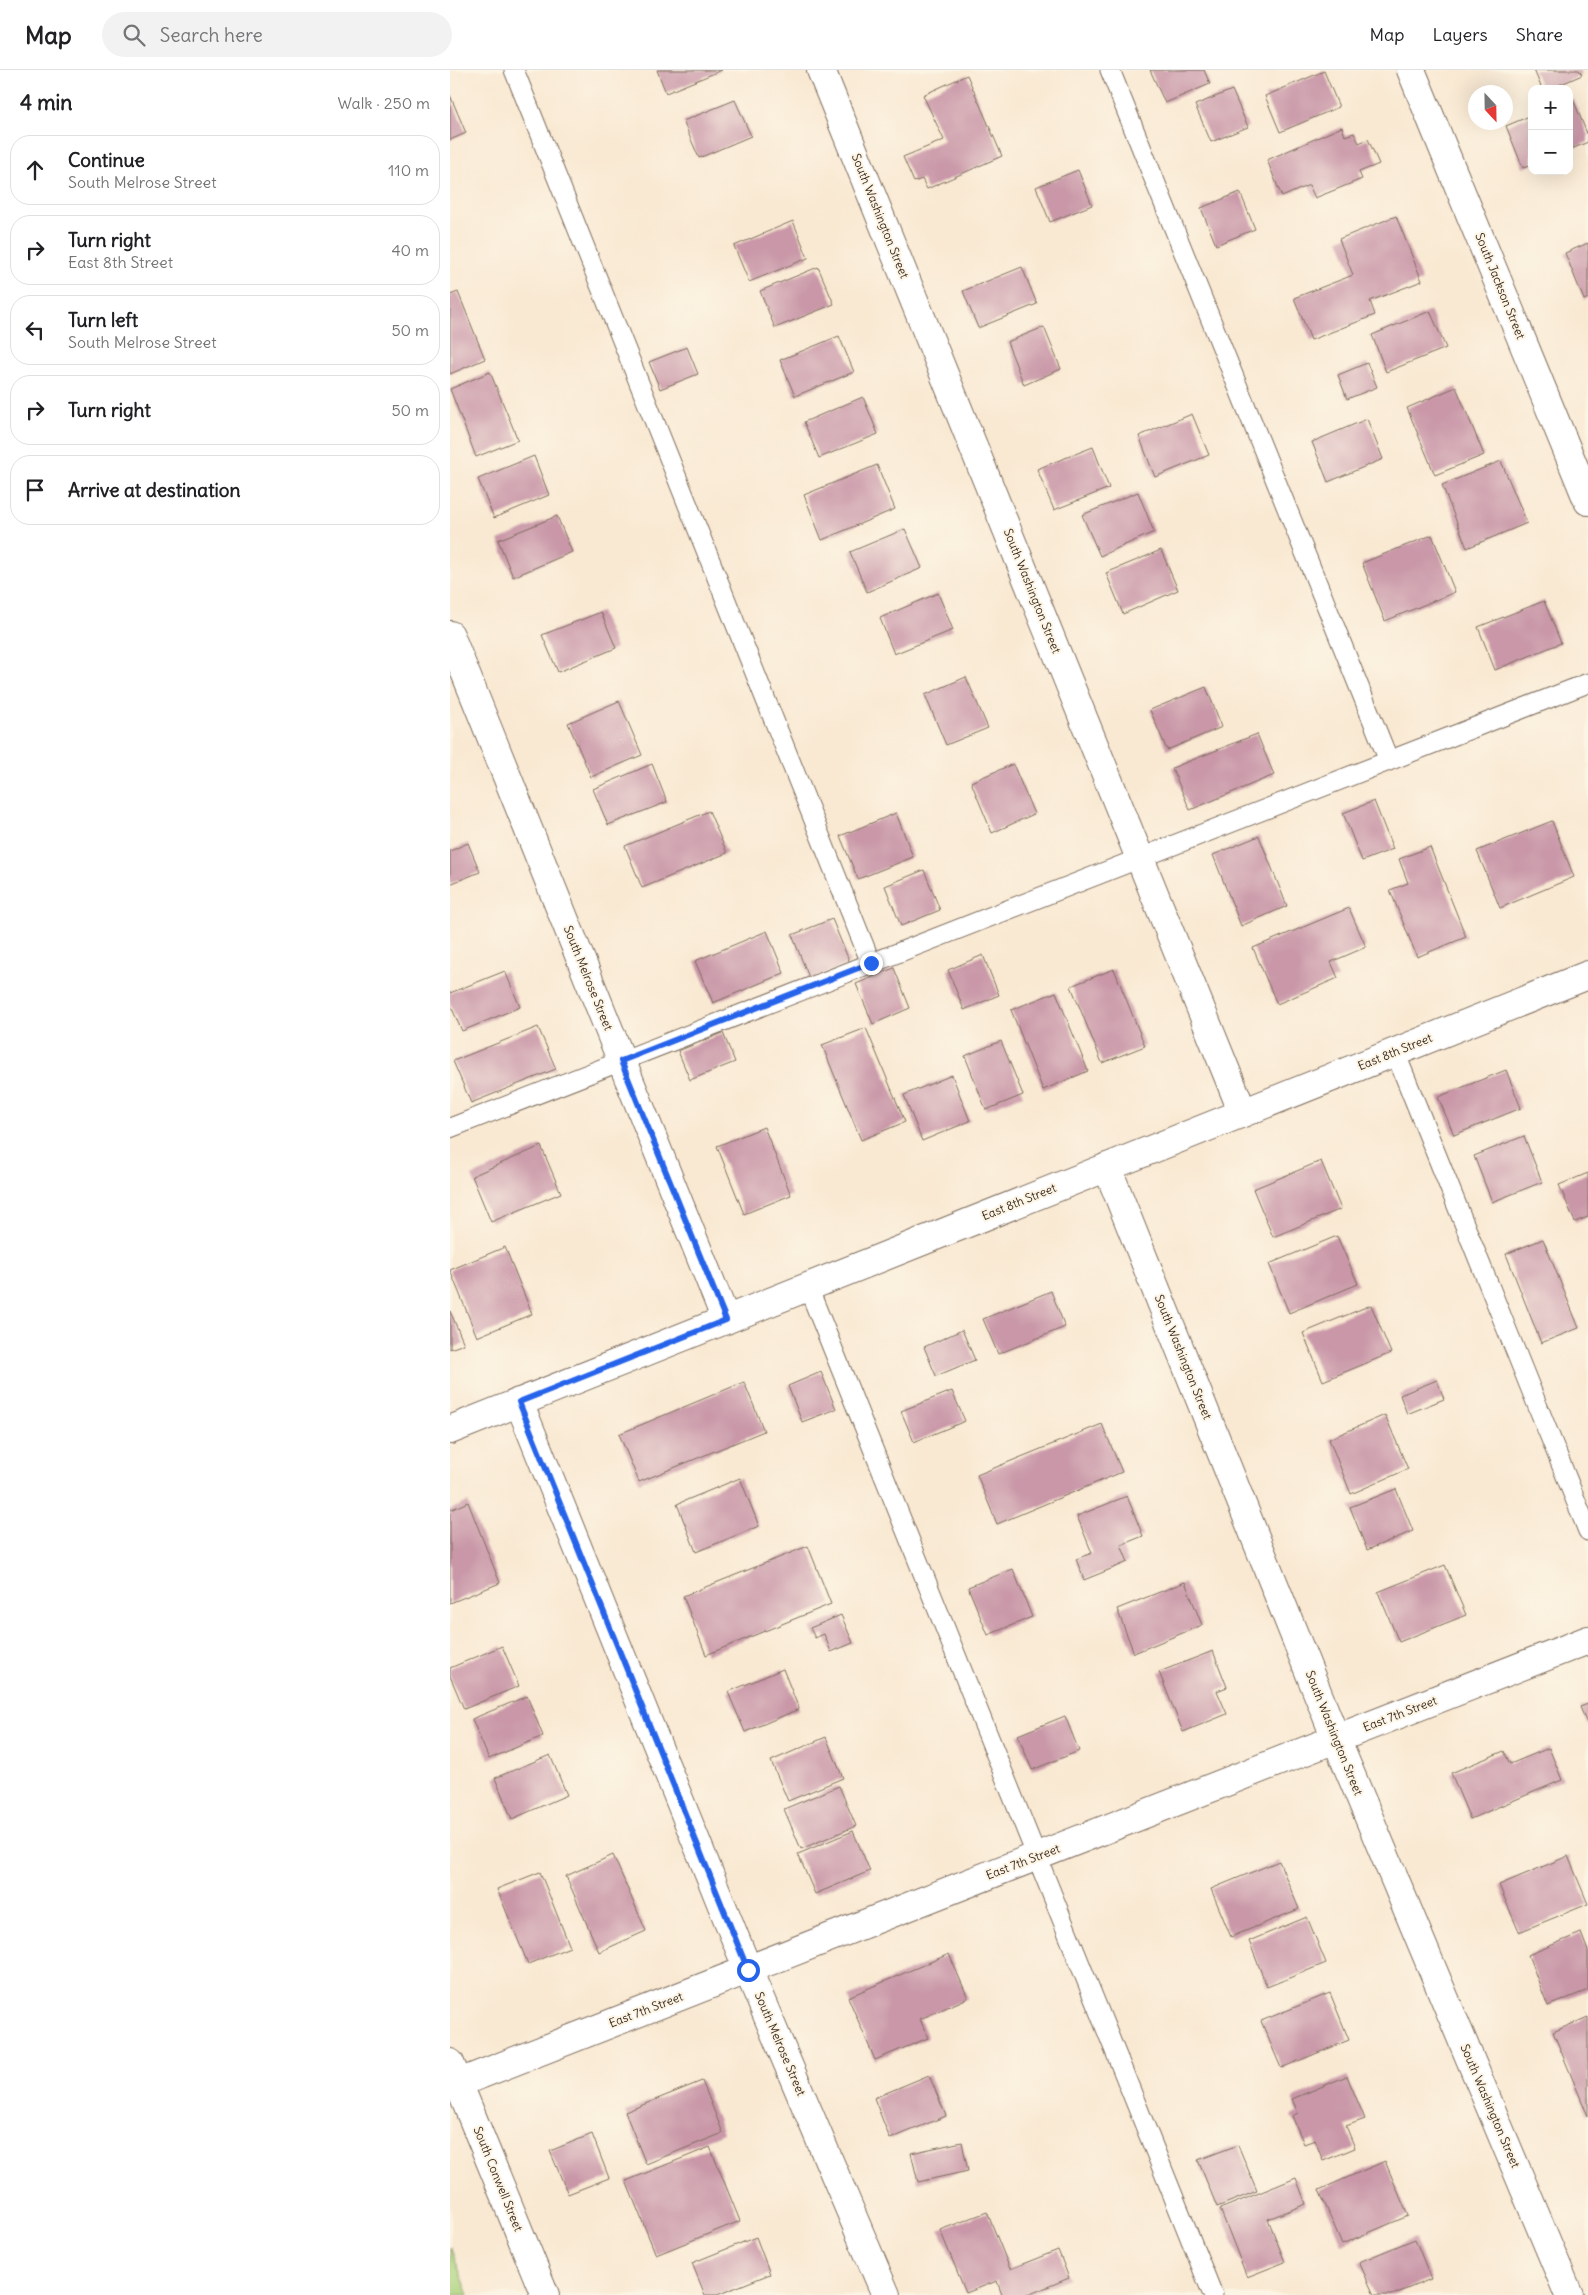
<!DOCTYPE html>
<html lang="en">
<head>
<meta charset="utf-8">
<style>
	body { margin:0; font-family:Delius,sans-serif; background:#f2f2f2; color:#202124 }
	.controls { position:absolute; right:15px; top:15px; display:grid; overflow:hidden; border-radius:10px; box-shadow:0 5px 20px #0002 }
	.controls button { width:45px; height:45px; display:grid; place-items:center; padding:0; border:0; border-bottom:1px solid #e0e0e0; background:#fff; color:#202124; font:25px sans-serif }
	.compass { position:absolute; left:1018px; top:15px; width:45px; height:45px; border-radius:50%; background:#fff; box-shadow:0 5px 20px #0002; rotate:158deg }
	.stop { position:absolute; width:15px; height:15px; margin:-11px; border:4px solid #2563eb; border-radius:50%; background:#fff }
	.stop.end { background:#2563eb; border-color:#fff; box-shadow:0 1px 5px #0008 }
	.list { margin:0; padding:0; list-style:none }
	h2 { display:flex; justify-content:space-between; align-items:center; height:65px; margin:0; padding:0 20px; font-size:21px }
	h2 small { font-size:16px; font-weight:400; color:#757577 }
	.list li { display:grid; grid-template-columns:32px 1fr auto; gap:15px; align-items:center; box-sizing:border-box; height:70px; margin:0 10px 10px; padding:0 10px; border:1px solid #e0e0e0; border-radius:20px }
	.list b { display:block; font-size:19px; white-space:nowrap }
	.list p { margin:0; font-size:16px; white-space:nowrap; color:#757577 }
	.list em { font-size:16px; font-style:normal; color:#757577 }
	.icon { flex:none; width:28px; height:28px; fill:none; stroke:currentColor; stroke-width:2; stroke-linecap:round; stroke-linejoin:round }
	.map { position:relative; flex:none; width:1138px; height:2225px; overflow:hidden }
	header { display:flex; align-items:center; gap:30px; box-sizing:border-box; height:70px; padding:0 25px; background:#fff; border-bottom:1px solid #e0e0e0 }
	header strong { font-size:24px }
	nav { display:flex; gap:28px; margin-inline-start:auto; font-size:18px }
	.search { width:350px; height:45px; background:#f2f2f2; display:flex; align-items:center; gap:12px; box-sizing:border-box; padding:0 18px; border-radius:28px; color:#757577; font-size:19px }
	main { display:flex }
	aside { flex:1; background:#fff }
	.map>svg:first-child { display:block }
	.green { fill:#abd37e; stroke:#737e4e }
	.building { fill:#c997a8 }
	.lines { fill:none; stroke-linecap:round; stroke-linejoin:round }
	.lane-casing { stroke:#7e6d5d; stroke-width:21 }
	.street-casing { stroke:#7e6d5d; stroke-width:30 }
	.lane { stroke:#fff; stroke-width:19 }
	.street { stroke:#fff; stroke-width:28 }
	.route { stroke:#2563eb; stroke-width:6 }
	.labels { text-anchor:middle; stroke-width:4; stroke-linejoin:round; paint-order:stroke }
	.street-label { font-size:12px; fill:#3b2a1e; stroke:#fcf5e5 }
</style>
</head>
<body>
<header>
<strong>Map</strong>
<div class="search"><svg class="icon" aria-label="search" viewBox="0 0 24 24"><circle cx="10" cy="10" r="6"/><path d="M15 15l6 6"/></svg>Search here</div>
<nav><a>Map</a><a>Layers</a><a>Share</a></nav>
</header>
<main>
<aside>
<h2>4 min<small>Walk · 250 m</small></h2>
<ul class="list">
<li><svg class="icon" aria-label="ahead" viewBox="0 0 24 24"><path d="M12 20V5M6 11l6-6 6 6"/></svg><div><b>Continue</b><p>South Melrose Street</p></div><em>110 m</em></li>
<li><svg class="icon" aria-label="right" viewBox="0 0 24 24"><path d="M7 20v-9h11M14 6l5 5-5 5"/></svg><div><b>Turn right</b><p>East 8th Street</p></div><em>40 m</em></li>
<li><svg class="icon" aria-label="left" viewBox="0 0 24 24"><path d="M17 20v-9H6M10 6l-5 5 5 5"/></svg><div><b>Turn left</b><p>South Melrose Street</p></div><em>50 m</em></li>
<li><svg class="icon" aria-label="right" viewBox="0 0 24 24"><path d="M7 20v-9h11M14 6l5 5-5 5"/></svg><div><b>Turn right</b></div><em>50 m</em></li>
<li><svg class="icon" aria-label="arrive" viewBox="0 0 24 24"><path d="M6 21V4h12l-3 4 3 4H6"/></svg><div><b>Arrive at destination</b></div></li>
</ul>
</aside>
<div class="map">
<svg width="1138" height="2225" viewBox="0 0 1138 2225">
	<rect width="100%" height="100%" fill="#fcf5e5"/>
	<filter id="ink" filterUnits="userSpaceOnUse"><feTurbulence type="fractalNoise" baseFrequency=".02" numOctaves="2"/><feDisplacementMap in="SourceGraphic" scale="10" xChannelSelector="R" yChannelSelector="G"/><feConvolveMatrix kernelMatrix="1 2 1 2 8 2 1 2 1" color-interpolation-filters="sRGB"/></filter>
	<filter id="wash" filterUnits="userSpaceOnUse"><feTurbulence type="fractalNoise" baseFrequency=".0096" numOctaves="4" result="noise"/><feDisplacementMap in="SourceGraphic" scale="20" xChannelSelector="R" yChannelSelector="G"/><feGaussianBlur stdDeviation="1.12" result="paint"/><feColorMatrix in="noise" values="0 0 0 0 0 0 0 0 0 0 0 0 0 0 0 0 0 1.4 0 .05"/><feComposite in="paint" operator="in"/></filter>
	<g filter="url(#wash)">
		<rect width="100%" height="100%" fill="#f9e9d3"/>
		<path class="green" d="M0,2177L19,2225H0Z"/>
		<g id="blocks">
			<path class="building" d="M207,0H272L216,23Z
				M700,0H754L760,14L715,33Z
				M1084,0H1129L1132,5L1100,19H1092Z
				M874,1L889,37L830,62L815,26Z
				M517,5L552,86L477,119L472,109L464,112L453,87L494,70L473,25Z
				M782,20L798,57L761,72L745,35Z
				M0,25L16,63L0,70Z
				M1123,29L1138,66V72L1119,80V30Z
				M285,30L301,66L249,88L233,51Z
				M1082,45V95L1073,98L1056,56Z
				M892,57L895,66L904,63L909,73L918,69L929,94L909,102L912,109L865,128L859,115L832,127L817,90Z
				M628,100L642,135L600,152L586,117Z
				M790,122L805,159L766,175L751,138Z
				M946,146L972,211L920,231L925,245L861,270L844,228L903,205L889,169Z
				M343,151L358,188L299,212L284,176Z
				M1138,173V228L1134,230L1115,183Z
				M368,197L384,234L325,258L310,221Z
				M572,197L587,234L528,258L513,221Z
				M8,222L35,289L0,304V225Z
				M980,241L996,278L936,302L922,265Z
				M594,257L611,299L574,315L557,272Z
				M389,266L404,302L345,326L330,290Z
				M237,277L248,304L210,319L199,292Z
				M917,293L927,317L897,329L888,305Z
				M40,302L68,370L26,387L0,319Z
				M1006,317L1034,385L985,405L957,338Z
				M413,327L428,364L369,388L354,352Z
				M742,344L759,385L705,407L689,366Z
				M917,349L933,389L878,412L862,372Z
				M643,377L659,418L604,440L587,399Z
				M84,386L99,425L44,448L28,409Z
				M1051,391L1077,453L1017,478L992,415Z
				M427,395L445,439L372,470L354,425Z
				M688,422L704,462L650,486L632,445Z
				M107,446L122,482L63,507L48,470Z
				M455,459L472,498L417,522L400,482Z
				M982,465L1005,522L935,551L912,493Z
				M711,480L728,520L673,544L656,503Z
				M488,523L503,560L444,584L430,548Z
				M1094,531L1111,573L1045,600L1028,557Z
				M151,542L166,578L108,602L92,565Z
				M516,607L538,658L496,675L475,625Z
				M756,617L772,657L717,680L700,640Z
				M169,631L192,685L141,707L118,653Z
				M807,664L824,705L740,740L722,698Z
				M202,694L217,732L158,755L143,719Z
				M563,694L584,744L542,763L521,712Z
				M924,731L943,779L912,791L893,743Z
				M259,741L277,783L192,818L175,776Z
				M446,743L463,787L408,809L390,766Z
				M1102,751L1124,807L1050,838L1027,781Z
				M809,766L837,836L791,856L763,785Z
				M18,773L30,802L0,814V781Z
				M980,777L1016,867L967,887L940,820L958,813L949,789Z
				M474,800L490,840L451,856L435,816Z
				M899,838L916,877L881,892L888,908L827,934L803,878Z
				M382,849L400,893L360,910L342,865Z
				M317,861L334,903L263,933L245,891Z
				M533,885L549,925L514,940L498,900Z
				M444,898L460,938L423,954L406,914Z
				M664,899L695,976L652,993L621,916Z
				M55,901L70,937L12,961L0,934V923Z
				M606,922L638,1001L593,1020L561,940Z
				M88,957L106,999L21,1033L3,991Z
				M416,958L455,1052L411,1070L372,975Z
				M273,963L285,992L240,1010L228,981Z
				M551,971L573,1025L536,1040L515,986Z
				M1056,1000L1071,1038L1004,1065L988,1027Z
				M502,1005L520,1051L472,1071L454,1025Z
				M314,1057L341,1125L294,1144L267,1076Z
				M1074,1066L1092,1112L1042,1132L1024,1086Z
				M91,1076L111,1123L41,1152L22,1106Z
				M871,1091L891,1139L823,1167L803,1119Z
				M1138,1103V1147L1125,1152L1109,1115Z
				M887,1166L908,1214L839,1243L819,1194Z
				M1093,1169L1129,1258L1091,1273L1056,1184Z
				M55,1177L82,1244L27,1267L0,1200Z
				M601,1221L615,1257L548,1284L533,1249Z
				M921,1235L941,1283L873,1311L853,1263Z
				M0,1241L14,1274L0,1279Z
				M512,1260L525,1290L486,1306L474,1277Z
				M371,1302L386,1339L352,1352L338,1316Z
				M987,1310L994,1329L957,1344L950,1325Z
				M294,1312L314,1361L189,1412L169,1364Z
				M502,1321L515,1351L464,1372L451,1341Z
				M935,1345L958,1399L901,1424L879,1369Z
				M652,1354L672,1402L547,1454L527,1405Z
				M290,1408L309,1456L246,1482L227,1434Z
				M946,1419L963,1461L917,1480L900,1437Z
				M677,1426L693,1466L671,1475L678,1492L634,1510L626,1489L642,1483L627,1446Z
				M18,1432L50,1513L0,1533V1440Z
				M358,1476L381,1534L256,1585L233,1526Z
				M995,1495L1016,1545L949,1572L928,1522Z
				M563,1499L582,1547L538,1565L518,1517Z
				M735,1512L752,1555L684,1583L667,1539Z
				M391,1545L403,1573L381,1582L374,1564L365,1568L360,1558Z
				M52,1576L69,1616L14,1639L0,1606V1598Z
				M763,1581L777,1617L767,1621L777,1644L733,1662L709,1602Z
				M333,1599L349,1639L295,1662L278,1622Z
				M77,1626L93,1666L39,1689L22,1649Z
				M1138,1634V1656L1130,1637Z
				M615,1646L629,1681L582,1700L568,1665Z
				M376,1667L393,1708L338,1731L321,1691Z
				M1099,1678L1112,1710L1020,1749L1001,1703L1054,1681L1060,1694Z
				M100,1685L117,1725L62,1749L45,1708Z
				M389,1716L406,1756L351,1779L334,1739Z
				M403,1761L420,1801L365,1824L348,1784Z
				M163,1785L196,1861L149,1882L116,1806Z
				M1118,1786L1138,1834L1069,1862L1049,1815Z
				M829,1791L849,1839L781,1867L761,1819Z
				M90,1802L120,1877L78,1894L47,1819Z
				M857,1847L876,1893L817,1917L799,1871Z
				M1131,1863L1138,1881V1920L1098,1936L1078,1885Z
				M499,1884L518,1928L470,1949L478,1968L425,1990L398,1927Z
				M880,1923L899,1970L831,1998L811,1951Z
				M1138,1947V2046L1103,1962Z
				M479,2005L496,2046L440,2069L424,2028Z
				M897,2006L915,2049L896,2056L905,2078L873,2091L865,2070L854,2074L842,2046L848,2043L842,2029Z
				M252,2011L273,2063L196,2094L175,2042Z
				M142,2064L159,2108L118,2124L100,2081Z
				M512,2072L518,2101L468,2112L461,2083Z
				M788,2075L807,2121L767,2137L748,2090Z
				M260,2077L290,2151L206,2185L176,2111Z
				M935,2091L958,2146L892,2174L869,2120Z
				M846,2108L856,2134L818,2149L835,2192L797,2207L770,2139Z
				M537,2142L560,2199L608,2180L619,2208L578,2225H552L547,2211L516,2223L490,2160Z
				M306,2167L320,2204L267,2225H255L242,2193Z
				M965,2169L981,2209L942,2225H924L909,2192Z"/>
		</g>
	</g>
	<g filter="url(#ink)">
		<use href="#blocks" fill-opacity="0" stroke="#7e6d5d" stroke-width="1"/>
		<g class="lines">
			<g class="lane-casing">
				<path id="lane" d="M64,0L421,893
					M660,0L939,691
					M945,982L1138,1461
					M0,1058L1138,613
					M358,1217L763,2225"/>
			</g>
			<g class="street-casing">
				<path id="street" d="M371,0L793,1043
					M961,0L1138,431
					M0,565L276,1250
					M657,1097L886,1669L1119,2225
					M69,1332L298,1900L436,2225
					M0,1360L1138,905
					M0,1993L95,2225
					M9,2013L1138,1570"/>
			</g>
			<use href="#lane" class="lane"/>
			<use href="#street" class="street"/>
		</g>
	</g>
	<g class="lines" filter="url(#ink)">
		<path class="route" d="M298,1900L69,1332L276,1250L171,991L421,893"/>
	</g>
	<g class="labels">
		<g class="street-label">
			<text transform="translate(430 146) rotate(68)" y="4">South Washington Street</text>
			<text transform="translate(1050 216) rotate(68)" y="4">South Jackson Street</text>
			<text transform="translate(582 521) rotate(68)" y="4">South Washington Street</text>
			<text transform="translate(138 908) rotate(68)" y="4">South Melrose Street</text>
			<text transform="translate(945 982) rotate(-22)" y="4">East 8th Street</text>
			<text transform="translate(569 1132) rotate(-22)" y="4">East 8th Street</text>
			<text transform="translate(733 1287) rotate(68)" y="4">South Washington Street</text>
			<text transform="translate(950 1644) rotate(-21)" y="4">East 7th Street</text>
			<text transform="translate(884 1663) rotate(68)" y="4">South Washington Street</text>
			<text transform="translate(573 1792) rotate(-21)" y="4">East 7th Street</text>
			<text transform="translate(196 1940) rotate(-21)" y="4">East 7th Street</text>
			<text transform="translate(330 1974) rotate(67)" y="4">South Melrose Street</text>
			<text transform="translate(1040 2036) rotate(67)" y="4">South Washington Street</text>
			<text transform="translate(48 2109) rotate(68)" y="4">South Conwell Street</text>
		</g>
	</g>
</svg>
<div class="controls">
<button>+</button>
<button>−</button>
</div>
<svg class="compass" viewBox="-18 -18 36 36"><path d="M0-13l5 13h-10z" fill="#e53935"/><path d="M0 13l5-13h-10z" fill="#757577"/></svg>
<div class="stop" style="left:298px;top:1900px"></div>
<div class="stop end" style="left:421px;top:893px"></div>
</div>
</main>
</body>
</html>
